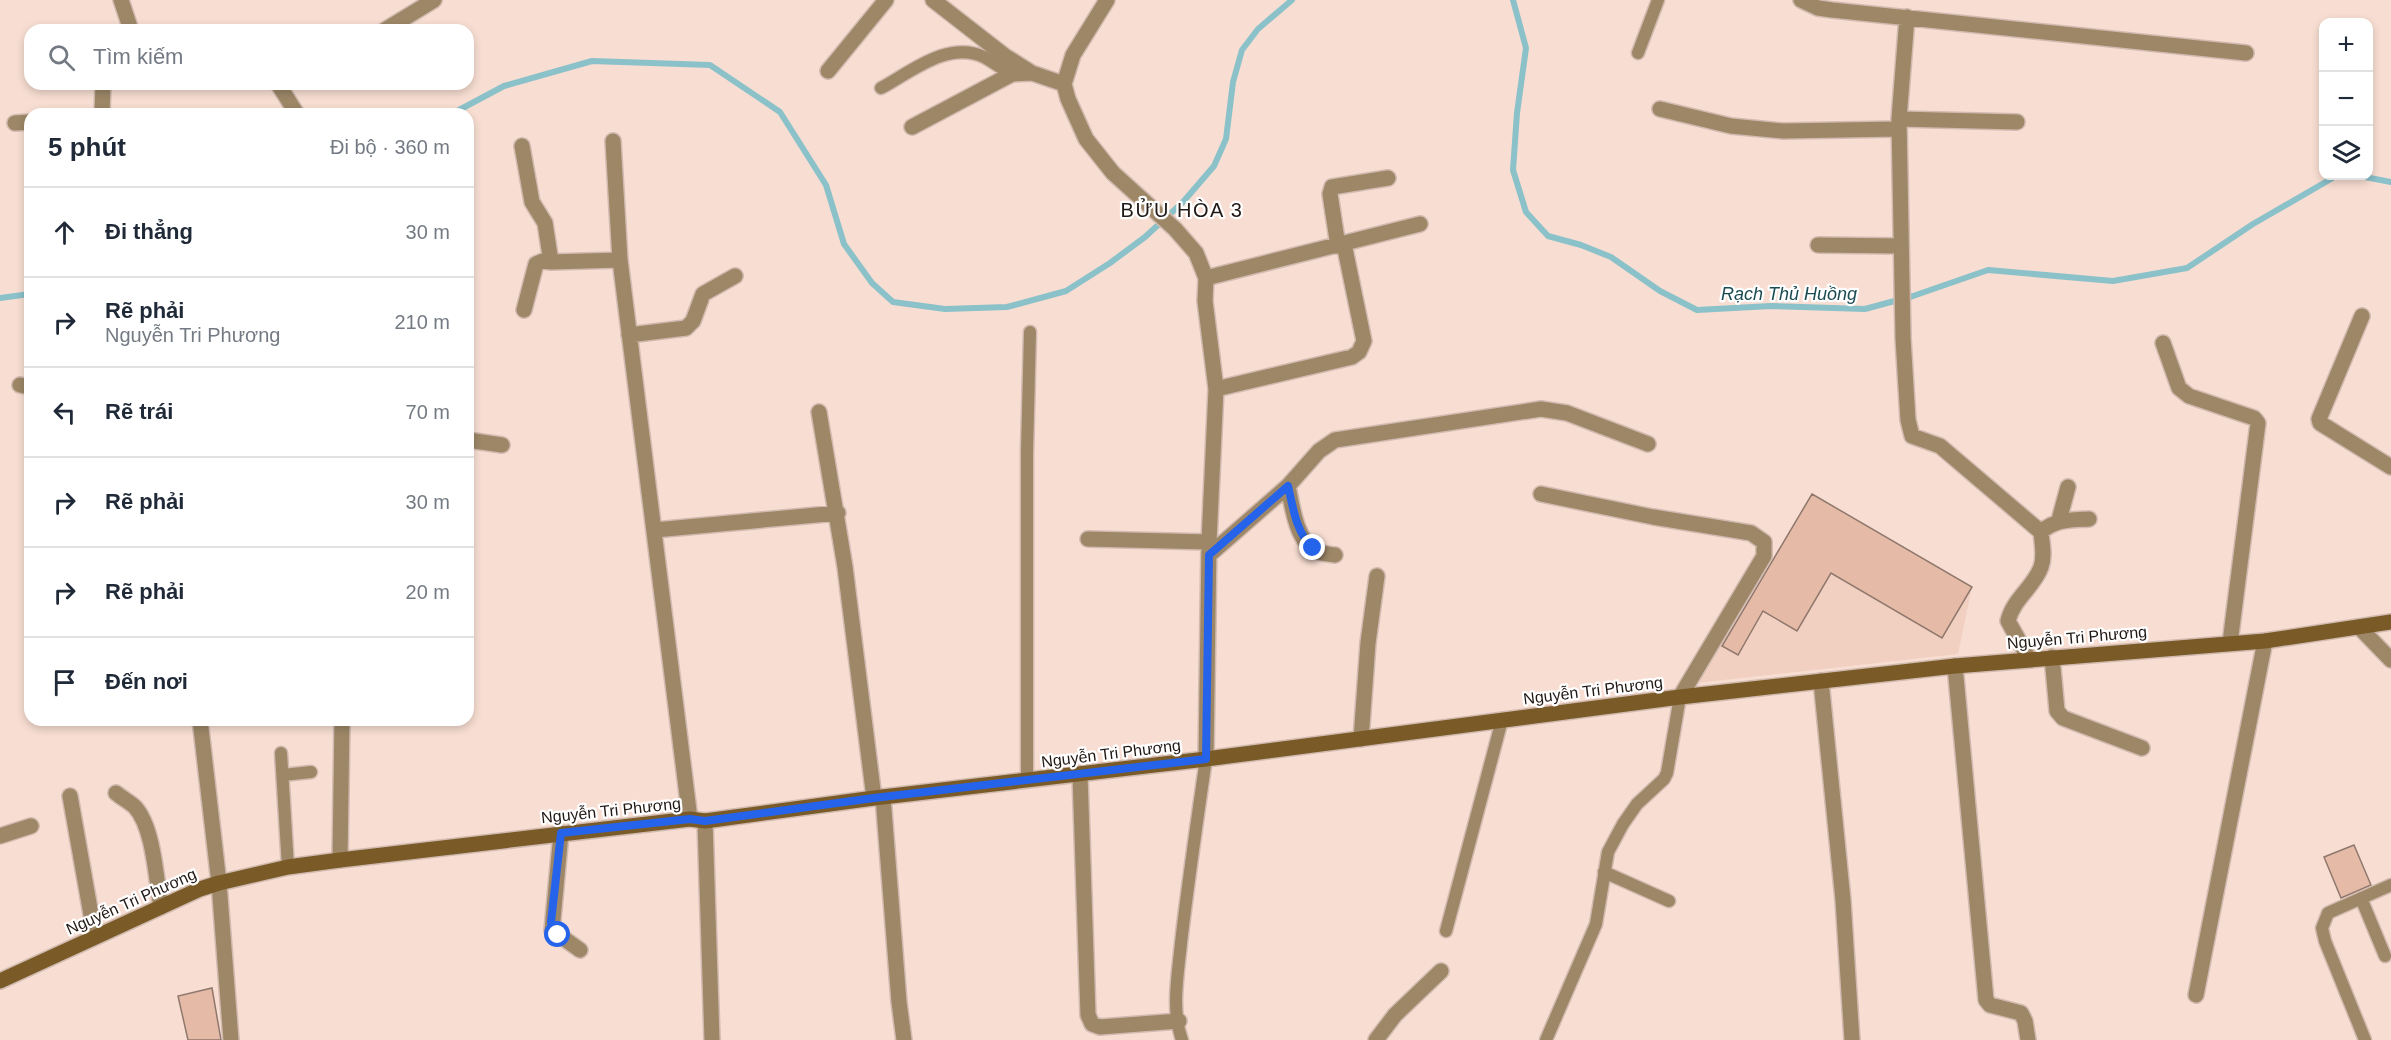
<!DOCTYPE html>
<html lang="vi">
<head>
<meta charset="utf-8">
<style>
	body { margin:0; font-family:Arial,sans-serif; background:#f2f2f3; color:#1f2937 }
	.controls { position:absolute; right:18px; top:18px; display:grid; overflow:hidden; border-radius:12px; box-shadow:0 3px 9px #0003 }
	.controls button { width:54px; height:54px; display:grid; place-items:center; padding:0; border:0; border-bottom:2px solid #e0e1e3; background:#fff; color:#1f2937; font:30px sans-serif }
	.stop { position:absolute; width:18px; height:18px; margin:-14px; border:4px solid #2563eb; border-radius:50%; background:#fff }
	.stop.end { background:#2563eb; border-color:#fff; box-shadow:0 2px 6px #0008 }
	.list { margin:0; padding:0; list-style:none }
	h2 { display:flex; justify-content:space-between; align-items:center; height:78px; margin:0; padding:0 24px; font-size:26px }
	h2 small { font-size:20px; font-weight:400; color:#747a83 }
	.list li { display:grid; grid-template-columns:39px 1fr auto; gap:18px; align-items:center; box-sizing:border-box; height:90px; padding:0 24px; border-top:2px solid #e0e1e3 }
	.list b { display:block; font-size:22px; white-space:nowrap }
	.list p { margin:0; font-size:20px; white-space:nowrap; color:#747a83 }
	.list em { font-size:20px; font-style:normal; color:#747a83 }
	.icon { flex:none; width:33px; height:33px; fill:none; stroke:currentColor; stroke-width:2; stroke-linecap:round; stroke-linejoin:round }
	.map { position:relative; flex:none; width:2391px; height:1040px; overflow:hidden }
	.search { position:absolute; background:#fff; box-shadow:0 3px 9px #0003; left:24px; top:24px; width:450px; height:66px; display:flex; align-items:center; gap:15px; box-sizing:border-box; padding:0 21px; border-radius:18px; color:#747a83; font-size:22px }
	.panel { position:absolute; background:#fff; box-shadow:0 3px 9px #0003; left:24px; top:108px; width:450px; height:618px; border-radius:18px }
	.map>svg:first-child { display:block }
	.built { fill:#f2d0c1 }
	.lines { fill:none; stroke-linecap:round; stroke-linejoin:round }
	.stream { stroke:#8bc1c9; stroke-width:6 }
	.building { fill:#e5baa6; stroke:#8f786d; stroke-width:1.5 }
	.lane-casing { stroke:#d1bbb0; stroke-width:15 }
	.street-casing { stroke:#d1bbb0; stroke-width:18 }
	.secondary-casing { stroke:#d1bbb0; stroke-width:18 }
	.lane { stroke:#9d8767; stroke-width:12 }
	.street { stroke:#9d8767; stroke-width:15 }
	.secondary { stroke:#7a5a27; stroke-width:15 }
	.route { stroke:#2563eb; stroke-width:8 }
	.labels { text-anchor:middle; stroke-width:4.5; stroke-linejoin:round; paint-order:stroke }
	.street-label { font-size:16px; fill:#221915; stroke:#fff }
	.water-label { font-size:18px; font-style:italic; fill:#1a4b51; stroke:#fff }
	.quarter-label { font-size:20px; letter-spacing:1.5px; fill:#221915; stroke:#fff }
</style>
</head>
<body>
<div class="map">
<svg width="2391" height="1040" viewBox="0 0 2391 1040">
	<rect width="100%" height="100%" fill="#f8ded2"/>
	<path class="built" d="M1812,494L1972,587L1958,654L1696,683L1748,602Z"/>
	<g class="lines">
		<path class="stream" d="M1513,0L1526,48L1517,113L1513,170L1526,212L1548,236L1581,245L1611,257L1660,291L1697,310L1771,306L1865,309L1913,296L1988,270L2113,281L2187,268L2253,224L2336,176
			M457,114L459,110L504,86L592,61L710,65L780,112L826,185L844,244L872,283L893,302L945,309L1007,307L1066,291L1110,263L1145,237L1183,202L1214,166L1226,139L1233,82L1242,50L1258,29L1292,0
			M2360,176L2391,182
			M0,298L30,294"/>
	</g>
	<path class="building" d="M1812,494L1972,587L1942,638L1831,573L1797,631L1763,611L1738,655L1722,646Z
		M2354,845L2371,885L2341,898L2324,857Z
		M212,988L221,1040H188L178,996Z"/>
	<g class="lines">
		<g class="lane-casing">
			<path id="lane" d="M1638,53L1658,0
				M881,88C911,72 948,40 984,57C993,62 1002,69 1012,74
				M281,753L288,867
				M283,775L311,772
				M1027,781V452L1030,332
				M1604,872L1669,901
				M2361,898L2385,956
				M1446,931L1502,720
				M1182,1040C1171,1010 1178,974 1181,943C1188,882 1197,821 1206,759
				M1546,1040L1596,924L1608,852L1623,824L1637,804L1664,779L1667,773L1680,697
				M2365,1040L2325,941L2322,928L2328,913L2391,885"/>
		</g>
		<g class="street-casing">
			<path id="street" d="M121,0L131,30
				M933,0L1005,56L1032,73
				M1107,0L1073,55L1064,84L1068,99L1086,139L1113,173L1175,229L1196,253L1206,278L1205,301L1216,389L1209,542L1206,759
				M1801,0L1818,8L1832,10L2246,53
				M1907,17L1899,119L1903,338L1908,420L1912,436L1940,446L2041,532C2042,544 2045,556 2041,567C2034,587 2013,599 2008,621L2029,659
				M385,30L434,0
				M828,71L886,0
				M278,84L297,114
				M1660,109L1731,126L1783,131L1899,129
				M102,114L103,84
				M1899,119L2017,122
				M15,123L30,122
				M912,127L1012,74L1032,73L1064,84
				M613,141L620,260L690,819
				M522,146L532,202L545,223L551,262L620,260
				M1818,245L1901,246
				M1338,246L1330,194L1332,187L1388,178
				M1206,278L1420,224
				M524,310L536,264L543,261L551,262
				M2362,316L2319,419L2320,423L2391,467
				M629,335L686,328L693,321L703,294L735,276
				M2163,343L2179,388L2189,396L2254,418L2258,423L2230,643
				M20,385L30,387
				M1216,389L1352,357L1359,352L1364,341L1344,244
				M819,412L845,567L874,798
				M468,440L502,445
				M1288,486C1292,505 1296,541 1316,551C1322,554 1329,554 1335,555
				M1541,494L1653,517L1751,533L1764,542V556L1680,697
				M2059,520L2068,487
				M655,530L838,513
				M2041,532C2056,519 2070,520 2089,519
				M1088,539L1209,542
				M1209,555L1288,486L1319,451L1335,440L1541,409L1567,413L1648,444
				M2359,627L2391,660
				M2052,657L2057,711L2063,718L2142,748
				M1955,666L1986,1000L1990,1005L2021,1013L2025,1021L2028,1040
				M1821,681L1843,900L1852,1040
				M200,720L219,883L231,1040
				M1361,739L1368,643L1377,576
				M1080,775L1088,1015L1092,1024L1100,1027L1179,1021
				M116,793C122,798 130,802 135,807C154,828 156,880 161,907
				M70,796L95,937
				M883,797L899,1002L904,1040
				M705,821L712,1040
				M561,833L552,930L580,950
				M0,836L31,826
				M340,860L342,720
				M2196,995L2265,641
				M1376,1040L1395,1015L1441,971"/>
		</g>
		<g class="secondary-casing">
			<path id="secondary" d="M0,981L200,889L219,883L288,867L340,860L690,819L705,821L874,798L1206,759L1680,697L1955,666L2265,641L2391,622"/>
		</g>
		<use href="#lane" class="lane"/>
		<use href="#street" class="street"/>
		<use href="#secondary" class="secondary"/>
	</g>
	<g class="lines">
		<path class="route" d="M558,935L552,930L551,922L561,833L690,819L705,821L874,798L1206,759L1209,555L1288,486C1293,507 1296,533 1313,548"/>
	</g>
	<g class="labels">
		<g class="street-label">
			<text transform="translate(2077 637) rotate(-5)" y="6">Nguyễn Tri Phương</text>
			<text transform="translate(1593 690) rotate(-7)" y="6">Nguyễn Tri Phương</text>
			<text transform="translate(1111 753) rotate(-7)" y="6">Nguyễn Tri Phương</text>
			<text transform="translate(611 810) rotate(-6)" y="6">Nguyễn Tri Phương</text>
			<text transform="translate(131 901) rotate(-24)" y="6">Nguyễn Tri Phương</text>
		</g>
		<g class="water-label">
			<text x="1789" y="300">Rạch Thủ Huồng</text>
		</g>
		<g class="quarter-label">
			<text x="1182" y="217">BỬU HÒA 3</text>
		</g>
	</g>
</svg>
<div class="controls">
<button>+</button>
<button>−</button>
<button><svg class="icon" aria-label="layers" viewBox="0 0 24 24"><path d="M12 4l9 5-9 5-9-5zM3 14l9 5 9-5"/></svg></button>
</div>
<div class="stop" style="left:558px;top:935px"></div>
<div class="stop end" style="left:1313px;top:548px"></div>
<div class="search"><svg class="icon" aria-label="search" viewBox="0 0 24 24"><circle cx="10" cy="10" r="6"/><path d="M15 15l6 6"/></svg>Tìm kiếm</div>
<section class="panel">
<h2>5 phút<small>Đi bộ · 360 m</small></h2>
<ul class="list">
<li><svg class="icon" aria-label="ahead" viewBox="0 0 24 24"><path d="M12 20V5M6 11l6-6 6 6"/></svg><div><b>Đi thẳng</b></div><em>30 m</em></li>
<li><svg class="icon" aria-label="right" viewBox="0 0 24 24"><path d="M7 20v-9h11M14 6l5 5-5 5"/></svg><div><b>Rẽ phải</b><p>Nguyễn Tri Phương</p></div><em>210 m</em></li>
<li><svg class="icon" aria-label="left" viewBox="0 0 24 24"><path d="M17 20v-9H6M10 6l-5 5 5 5"/></svg><div><b>Rẽ trái</b></div><em>70 m</em></li>
<li><svg class="icon" aria-label="right" viewBox="0 0 24 24"><path d="M7 20v-9h11M14 6l5 5-5 5"/></svg><div><b>Rẽ phải</b></div><em>30 m</em></li>
<li><svg class="icon" aria-label="right" viewBox="0 0 24 24"><path d="M7 20v-9h11M14 6l5 5-5 5"/></svg><div><b>Rẽ phải</b></div><em>20 m</em></li>
<li><svg class="icon" aria-label="arrive" viewBox="0 0 24 24"><path d="M6 21V4h12l-3 4 3 4H6"/></svg><div><b>Đến nơi</b></div></li>
</ul>
</section>
</div>
</body>
</html>
